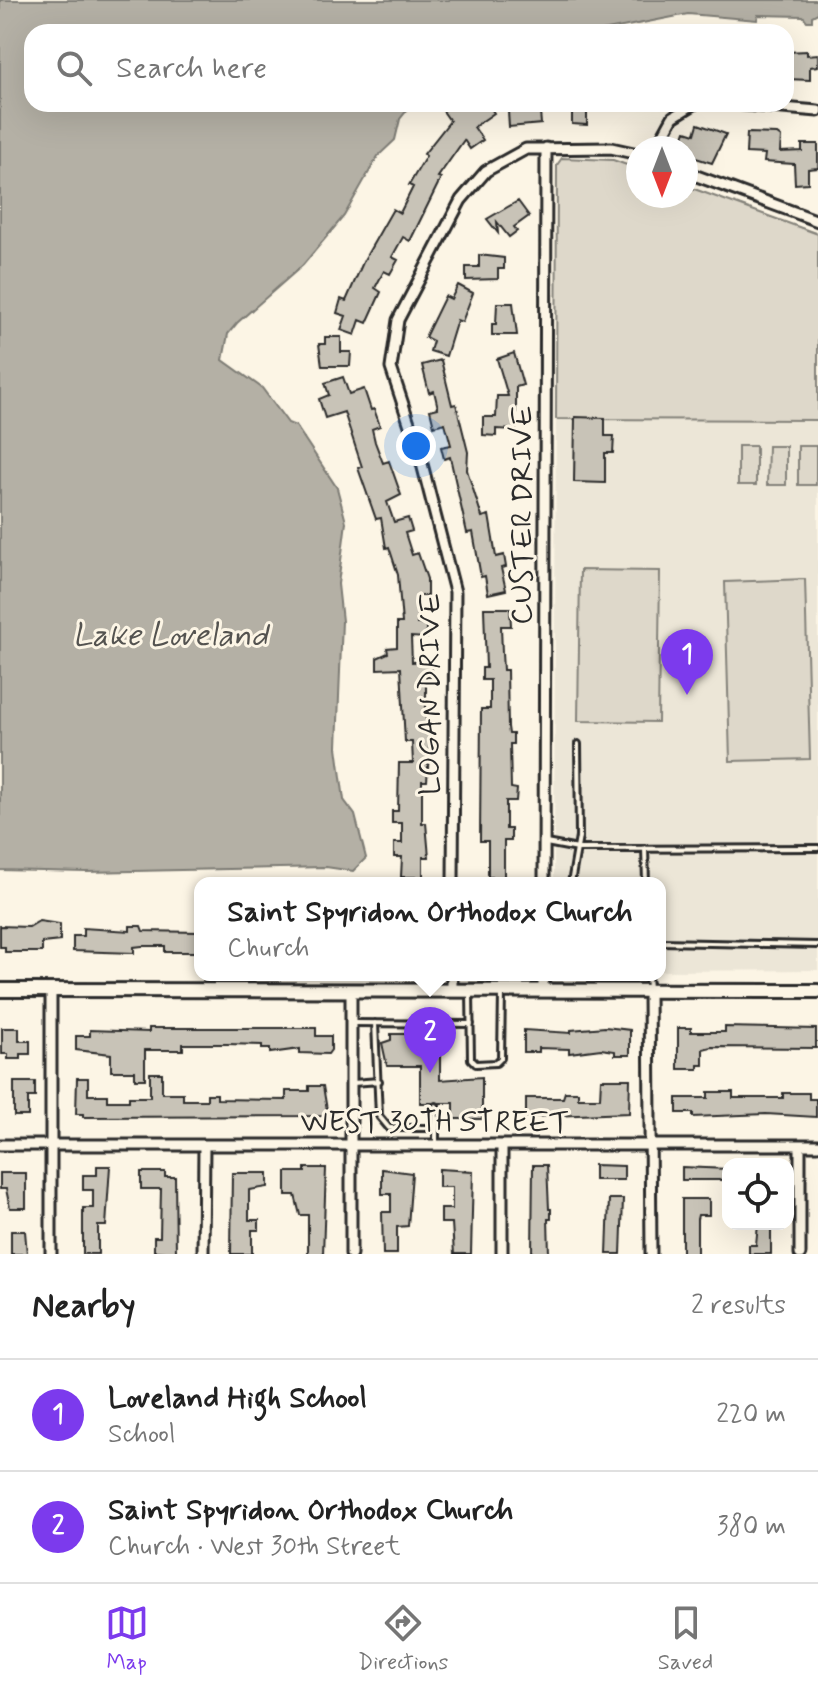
<!DOCTYPE html>
<html lang="en">
<head>
<meta charset="utf-8">
<style>
	body { margin:0; font-family:Mynerve,sans-serif; background:#f6f6f6; color:#222 }
	.controls { position:absolute; right:24px; bottom:24px; display:grid; overflow:hidden; border-radius:16px; box-shadow:0 8px 32px #0002 }
	.controls button { width:72px; height:72px; display:grid; place-items:center; padding:0; border:0; border-bottom:2px solid #e0e0e0; background:#fff; color:#222; font:40px sans-serif }
	.compass { position:absolute; left:626px; top:136px; width:72px; height:72px; border-radius:50%; background:#fff; box-shadow:0 8px 32px #0002; rotate:180deg }
	.you { position:absolute; left:416px; top:446px; width:28px; height:28px; margin:-20px; border:6px solid #fff; border-radius:50%; background:#1a73e8; box-shadow:0 0 0 12px #1a73e833 }
	.badge { display:grid; place-items:center; width:52px; height:52px; border-radius:50%; background:#7c3aed; color:#fff; font-size:26px; font-weight:700 }
	.pin { position:absolute; translate:-50% -66px; filter:drop-shadow(0 2px 4px #0008) }
	.pin::after { content:''; position:absolute; top:42px; width:28px; height:24px; background:inherit; clip-path:polygon(0 0,100% 0,50% 100%) }
	.popup { position:absolute; left:194px; top:877px; width:472px; height:104px; box-sizing:border-box; display:grid; place-content:center; border-radius:16px; background:#fff; filter:drop-shadow(0 2px 6px #0005); font-size:26px; white-space:nowrap; color:#767676 }
	.popup b { font-size:30px; color:#222 }
	.popup::after { content:''; position:absolute; left:50%; top:100%; margin-left:-16px; border:16px solid transparent; border-top-color:#fff }
	.list { margin:0; padding:0; list-style:none }
	h2 { display:flex; justify-content:space-between; align-items:center; height:104px; margin:0; padding:0 32px; font-size:34px }
	h2 small { font-size:26px; font-weight:400; color:#767676 }
	.list li { display:grid; grid-template-columns:52px 1fr auto; gap:24px; align-items:center; box-sizing:border-box; height:112px; padding:0 32px; border-top:2px solid #e0e0e0 }
	.list b { display:block; font-size:30px; white-space:nowrap }
	.list p { margin:0; font-size:26px; white-space:nowrap; color:#767676 }
	.list em { font-size:26px; font-style:normal; color:#767676 }
	.icon { flex:none; width:44px; height:44px; fill:none; stroke:currentColor; stroke-width:2; stroke-linecap:round; stroke-linejoin:round }
	.map { position:relative; flex:none; width:818px; height:1254px; overflow:hidden }
	.search { position:absolute; background:#fff; box-shadow:0 8px 32px #0002; left:24px; right:24px; top:24px; height:88px; display:flex; align-items:center; gap:20px; box-sizing:border-box; padding:0 28px; border-radius:24px; color:#767676; font-size:30px }
	.sheet { height:328px; background:#fff }
	nav { display:flex; justify-content:space-around; align-items:center; box-sizing:border-box; height:112px; border-top:2px solid #e0e0e0; background:#fff; font-size:22px; color:#767676 }
	nav a { display:grid; justify-items:center; gap:4px }
	nav .on { color:#7c3aed }
	.map>svg:first-child { display:block }
	.built { fill:#ece6d7 }
	.green { fill:#ded8ca; stroke:#84827a; stroke-width:2 }
	.water { fill:#b4b0a5; stroke:#7d7b74; stroke-width:2 }
	.building { fill:#c8c3b7; stroke:#2b2b2b; stroke-width:2 }
	.lines { fill:none; stroke-linecap:round; stroke-linejoin:round }
	.service-casing { stroke:#2b2b2b; stroke-width:10 }
	.minor-casing { stroke:#2b2b2b; stroke-width:15 }
	.secondary-casing { stroke:#2b2b2b; stroke-width:18 }
	.service { stroke:#fcf5e5; stroke-width:4 }
	.minor { stroke:#fcf5e5; stroke-width:9 }
	.secondary { stroke:#fcf5e5; stroke-width:12 }
	.labels { text-anchor:middle; stroke-width:6; stroke-linejoin:round; paint-order:stroke }
	.street-label { font-size:30px; fill:#2b2b2b; stroke:#fcf5e5 }
	.water-label { font-size:32px; font-style:italic; fill:#545350; stroke:#fcf5e5 }
</style>
</head>
<body>
<div class="map">
<svg width="818" height="1254" viewBox="0 0 818 1254">
	<rect width="100%" height="100%" fill="#fcf5e5"/>
	<filter id="ink" filterUnits="userSpaceOnUse"><feTurbulence type="fractalNoise" baseFrequency=".0125" numOctaves="2"/><feDisplacementMap in="SourceGraphic" scale="16" xChannelSelector="R" yChannelSelector="G"/><feConvolveMatrix kernelMatrix="1 2 1 2 8 2 1 2 1" color-interpolation-filters="sRGB"/></filter>
	<g filter="url(#ink)">
		<path class="built" d="M562,158L613,160L638,169V196H686V186L818,233V970L660,971V883H554L557,165Z"/>
		<path class="green" d="M562,158L613,160L638,169V196H686V186L818,234V420L556,419L557,165Z
			M738,446H756V485H738Z
			M768,446H786V485H767Z
			M798,446H816V485H798Z
			M580,570L660,571L658,722L578,721Z
			M805,579L810,759L730,761L725,582Z"/>
		<path class="water" d="M0,0H818V13L812,16V21H807L803,16L758,15L757,20L688,14L597,32H32V104H412L400,119L395,140L378,156L344,216L303,265L237,323L228,334L223,360L262,388L288,423L296,426L337,488L346,522L338,584L342,621L337,747L344,800L355,815L366,858L353,871L326,867L86,872L0,870Z"/>
		<path class="building" d="M807,51V55L818,54V66L810,67V80L786,79V52Z
			M454,104H488L494,113L474,127L483,140L470,149L464,140L438,177L441,178L410,241L403,237L392,257L398,260L390,274L384,271L375,288L381,292L367,323L360,320L355,335L341,330L346,316L337,313L341,299L346,301L364,260L393,209L400,213L413,187L409,185L426,156L424,154L450,121L443,111Z
			M521,104H583L587,106V125L572,124V113L540,112L541,124L509,127L508,111L522,110Z
			M698,124L726,134L712,163L686,155V148H680L686,131L695,134Z
			M747,133L777,134L781,137L780,152L802,151V144H818V168L808,169V183L795,184L794,164L764,162L765,154L746,153Z
			M518,201L529,216L514,227L517,231L509,237L497,222L498,233L487,219Z
			M479,255L504,258V269H498V279L466,280V267H479Z
			M458,285L473,293L462,322L457,320L446,356L430,351L433,341L425,337L445,296L451,299Z
			M497,303H513L517,335H492V324H496Z
			M325,337H341V352H351L350,366H322L319,344H325Z
			M514,353L523,385L516,387V430L496,429V436L483,435V417H496L497,396H508L497,359Z
			M441,360L452,405L456,404L468,452L467,470L482,517L489,515L496,557L504,555L506,567L501,568L506,590L488,594L485,576L481,577L473,532L467,533L450,457L444,459L441,447L451,445L445,423L434,426L430,410L438,408L434,391L429,393L422,365Z
			M343,377L349,394L364,389L371,410L374,409L380,426L372,429L375,442L383,463L389,461L401,495L387,502L394,522L408,518L412,531L405,533L412,555L418,553L427,579V596H417V624H426V638L411,637L412,662L432,661V677H426V723H430V740L427,781H422V823H426L429,857H423V877H401L402,857H394V843H402V823H392V811H398L399,763H413L412,742H405L401,668L377,669V658L388,653L387,648L397,647V623H402L398,575L389,547L386,548L381,518L376,519L358,468L362,467L344,412L325,418L319,399L329,395L325,383Z
			M575,417L605,418V436H614L613,453H605V483L574,482Z
			M484,608H510L511,626H501L502,653L503,670H507L508,727L509,734H513V744H510L511,788L517,789L516,801H506V829H511V841H504V877H488V841H480L481,709H490V680H482V668H486Z
			M39,921L60,924V941L42,943V952H5V947H0V926L29,927Z
			M130,926H141L143,931L199,932V952H165V946H142L134,947V953L73,951V936H83V928L130,931Z
			M605,1027L630,1030V1055H615V1051L601,1049L569,1053V1049L539,1048V1052H524V1030L571,1033V1030Z
			M725,1027L816,1029V1048L711,1047L703,1049V1065H698V1069H678V1028H691V1032H725Z
			M2,1028H19V1041H30V1054H21V1059H8V1054H2Z
			M149,1028H316V1036H331V1050L328,1054L300,1053V1049L270,1053V1049H262V1045L227,1044H183V1050H145V1079H135V1071H111V1054L76,1050V1036H90V1030L149,1032Z
			M424,1029H440V1080L482,1077V1119H454V1103H420V1066H387L382,1043L391,1040V1034H424Z
			M150,1073H162V1093H183V1100H207V1094H217V1099L286,1100V1091H309V1086H323L328,1116L83,1117V1114H76L77,1078H88V1095H107V1101H129V1097H150Z
			M601,1079H630L629,1113L526,1117V1098H563L565,1092H578V1098H600Z
			M14,1082H35V1097H28V1116H14Z
			M708,1092H733V1098H783V1093H809V1099H816V1117L766,1114L693,1117V1113H677V1098H708Z
			M533,1165H547L549,1209H551V1219H548L549,1254H532Z
			M594,1165L624,1166V1180H594Z
			M97,1166H110L106,1226H98V1254H83V1208H93V1190H83V1175H97Z
			M682,1167L728,1169V1180H682Z
			M305,1168H326L323,1254H308V1215H300L295,1195H286V1172H305Z
			M382,1169L412,1173L408,1226L397,1227V1254H383L382,1212H391V1194H382Z
			M439,1169L473,1171L471,1254H454L452,1223H441V1209H452V1187H439Z
			M141,1172H165V1177H175L176,1253L154,1251V1237H160L161,1189H141Z
			M0,1173H26V1208H10L6,1189H0Z
			M232,1173H268V1187L249,1190V1220H259V1230H252V1254H231Z
			M609,1199H623L621,1254H607Z
			M682,1199H709V1215H698L697,1219V1254H682Z
			M758,1224H771V1254H749V1245H756Z
			M11,1231H25L27,1254H11Z"/>
		<g class="lines">
			<g class="service-casing">
				<path id="service" d="M546,843L578,849L818,848
					M645,848L646,883
					M571,883L579,837L578,744
					M660,942L818,945
					M648,975L649,989
					M470,992L471,1059L476,1064L496,1063L501,1058L502,993
					M353,1023L471,1024
					M375,1023L379,1116L389,1128H436
					M353,1083L379,1081
					M436,1143V1106"/>
			</g>
			<g class="minor-casing">
				<path id="minor" d="M734,104L818,111
					M656,148L673,117L694,104
					M686,172L818,221
					M453,883L455,592L420,456L391,368L398,320L461,200L486,171L526,149L611,148L638,154
					M544,883L546,148
					M543,975V990
					M351,990V1254
					M452,990V975
					M649,990L651,1254
					M0,1145H818
					M800,1145V1254
					M51,1254V990
					M203,1254L204,1145
					M502,1254V1145"/>
			</g>
			<g class="secondary-casing">
				<path id="secondary" d="M0,990L818,991"/>
			</g>
			<use href="#service" class="service"/>
			<use href="#minor" class="minor"/>
			<use href="#secondary" class="secondary"/>
		</g>
	</g>
	<g class="labels">
		<g class="street-label">
			<text transform="translate(521 515) rotate(-90)" y="10">CUSTER DRIVE</text>
			<text transform="translate(429 694) rotate(-90)" y="10">LOGAN DRIVE</text>
			<text x="435" y="1131">WEST 30TH STREET</text>
		</g>
		<g class="water-label">
			<text x="170" y="645">Lake Loveland</text>
		</g>
	</g>
</svg>
<div class="controls">
<button><svg class="icon" aria-label="locate" viewBox="0 0 24 24"><circle cx="12" cy="12" r="6"/><path d="M12 2v4M12 18v4M2 12h4M18 12h4"/></svg></button>
</div>
<svg class="compass" viewBox="-18 -18 36 36"><path d="M0-13l5 13h-10z" fill="#e53935"/><path d="M0 13l5-13h-10z" fill="#767676"/></svg>
<div class="you"></div>
<div class="pin badge" style="left:687px;top:695px">1</div>
<div class="pin badge" style="left:430px;top:1073px">2</div>
<div class="popup"><b>Saint Spyridon Orthodox Church</b>Church</div>
<div class="search"><svg class="icon" aria-label="search" viewBox="0 0 24 24"><circle cx="10" cy="10" r="6"/><path d="M15 15l6 6"/></svg>Search here</div>
</div>
<section class="sheet">
<h2>Nearby<small>2 results</small></h2>
<ul class="list">
<li><span class="badge">1</span><div><b>Loveland High School</b><p>School</p></div><em>220 m</em></li>
<li><span class="badge">2</span><div><b>Saint Spyridon Orthodox Church</b><p>Church · West 30th Street</p></div><em>380 m</em></li>
</ul>
</section>
<nav>
<a class="on"><svg class="icon" aria-label="map" viewBox="0 0 24 24"><path d="M3 6l6-2 6 2 6-2v14l-6 2-6-2-6 2zM9 4v14M15 6v14"/></svg>Map</a>
<a><svg class="icon" aria-label="directions" viewBox="0 0 24 24"><path d="M12 3l9 9-9 9-9-9zM9 14v-3h6M13 9l2 2-2 2"/></svg>Directions</a>
<a><svg class="icon" aria-label="saved" viewBox="0 0 24 24"><path d="M7 4h10v16l-5-4-5 4z"/></svg>Saved</a>
</nav>
</body>
</html>
